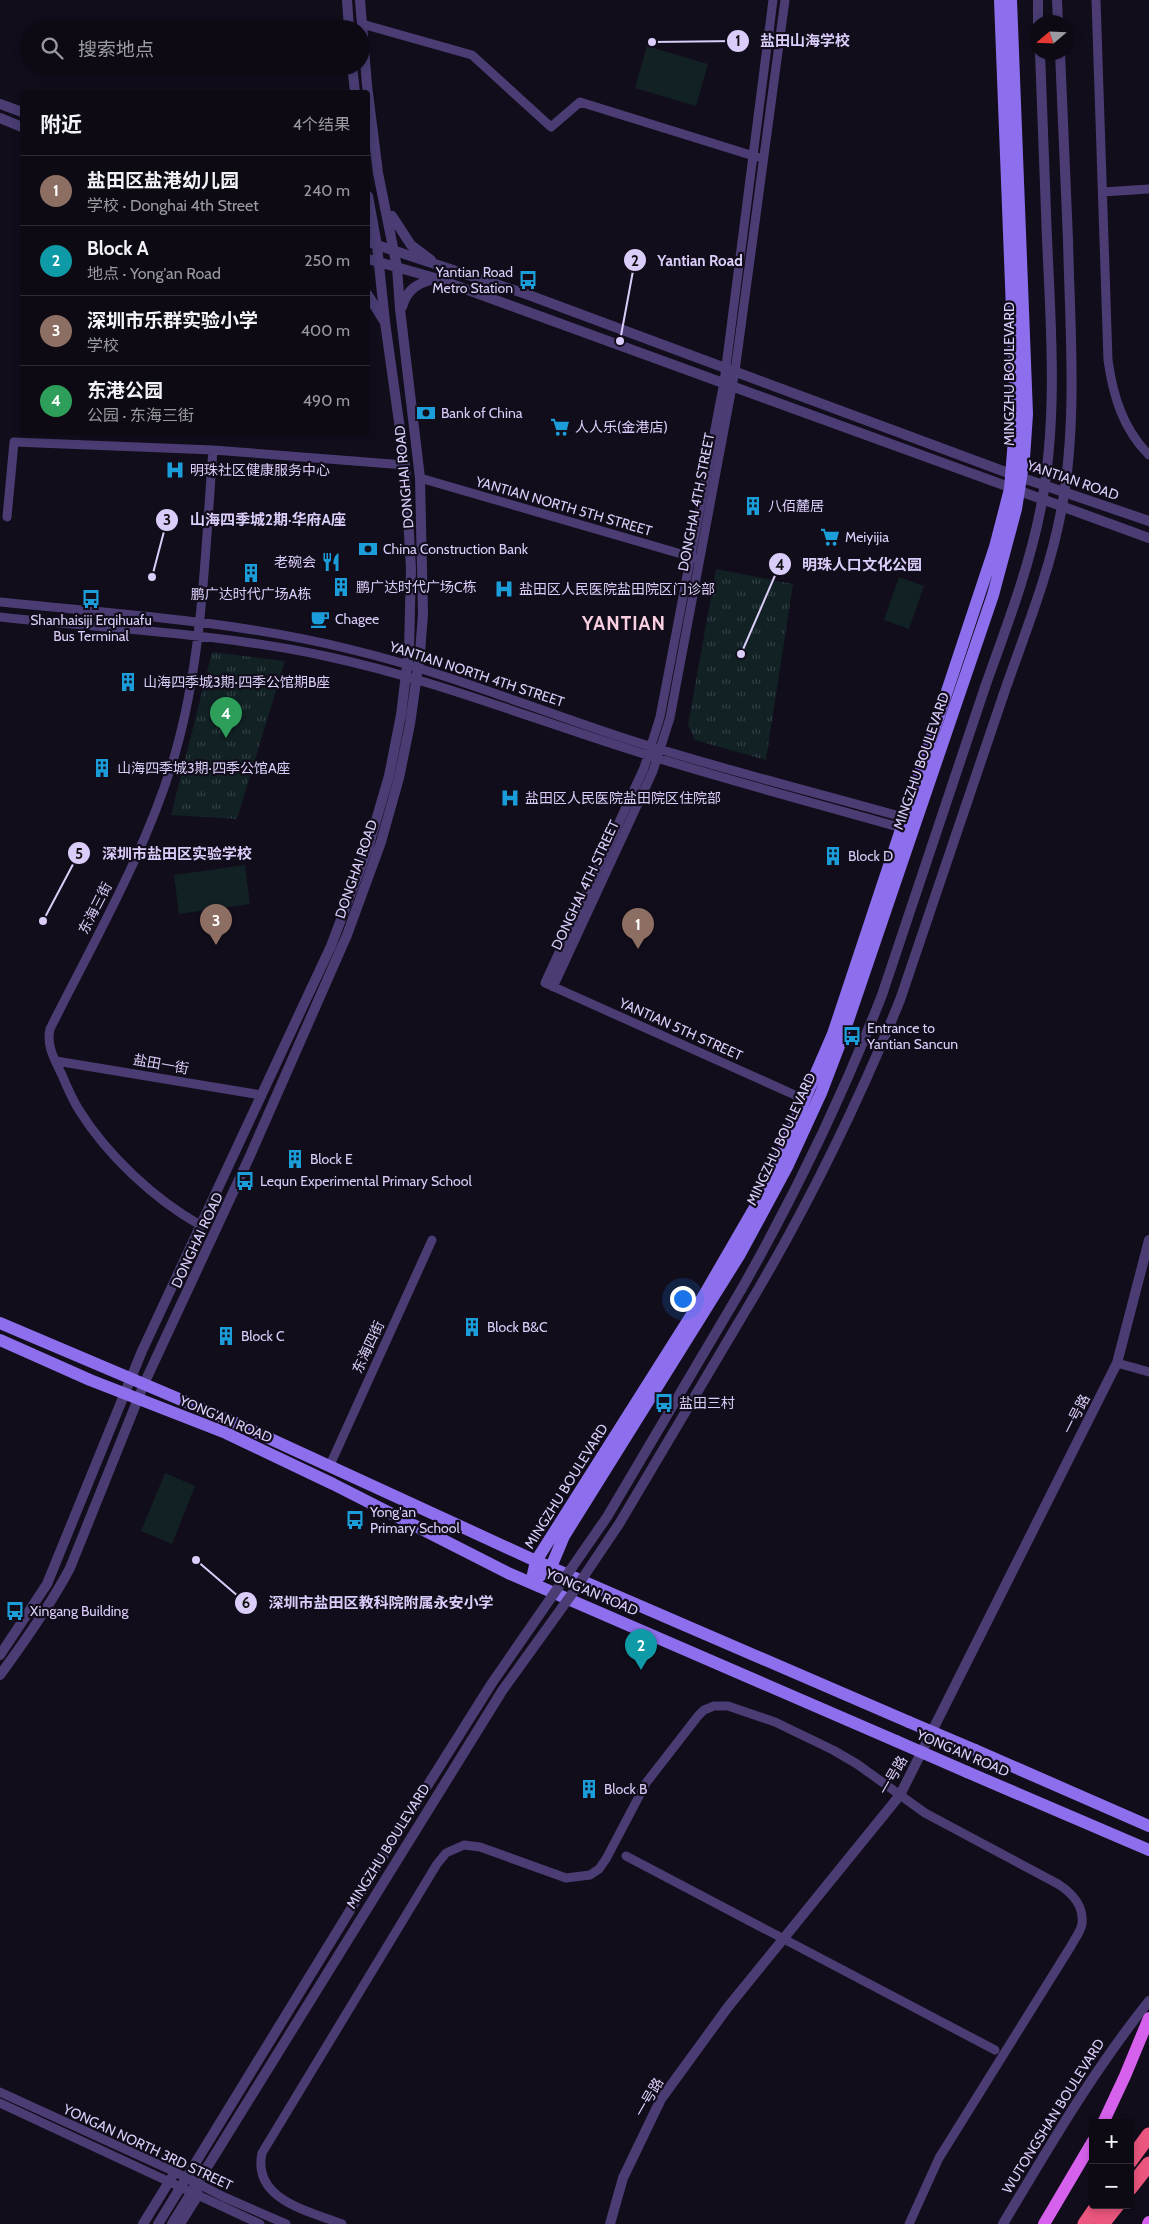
<!DOCTYPE html>
<html lang="zh">
<head>
<meta charset="utf-8">
<style>
	body { margin:0; font-family:Cabin,"Noto Sans SC",sans-serif; background:#1c1822; color:#f1f3f6 }
	.controls { position:absolute; right:15px; bottom:15px; display:grid; overflow:hidden; border-radius:5px; box-shadow:0 2px 8px #0003 }
	.controls button { width:45px; height:45px; display:grid; place-items:center; padding:0; border:0; border-bottom:1px solid #2e2b34; background:#0e0a14; color:#f1f3f6; font:25px sans-serif }
	.compass { position:absolute; left:1029px; top:15px; width:45px; height:45px; border-radius:50%; background:#0e0a14; box-shadow:0 2px 8px #0003; rotate:251deg }
	.you { position:absolute; left:682px; top:1298px; width:18px; height:18px; margin:-12px; border:4px solid #fff; border-radius:50%; background:#1a73e8; box-shadow:0 0 0 8px #1a73e833 }
	.badge { display:grid; place-items:center; width:32px; height:32px; border-radius:50%; background:#db2777; color:#fff; font-size:16px; font-weight:700 }
	.pin { position:absolute; translate:-50% -41px; filter:drop-shadow(0 1px 2px #0008) }
	.pin::after { content:''; position:absolute; top:26px; width:18px; height:15px; background:inherit; clip-path:polygon(0 0,100% 0,50% 100%) }
	.list { margin:0; padding:0; list-style:none }
	h2 { display:flex; justify-content:space-between; align-items:center; height:65px; margin:0; padding:0 20px; font-size:21px }
	h2 small { font-size:16px; font-weight:400; color:#9b9aa0 }
	.list li { display:grid; grid-template-columns:32px 1fr auto; gap:15px; align-items:center; box-sizing:border-box; height:70px; padding:0 20px; border-top:1px solid #2e2b34 }
	.list b { display:block; font-size:19px; white-space:nowrap }
	.list p { margin:0; font-size:16px; white-space:nowrap; color:#9b9aa0 }
	.list em { font-size:16px; font-style:normal; color:#9b9aa0 }
	.icon { flex:none; width:28px; height:28px; fill:none; stroke:currentColor; stroke-width:2; stroke-linecap:round; stroke-linejoin:round }
	.map { position:relative; flex:none; width:1149px; height:2224px; overflow:hidden }
	.search { position:absolute; background:#0e0a14; box-shadow:0 2px 8px #0003; left:20px; top:20px; width:350px; height:55px; display:flex; align-items:center; gap:12px; box-sizing:border-box; padding:0 18px; border-radius:28px; color:#9b9aa0; font-size:19px }
	.panel { position:absolute; background:#0e0a14; box-shadow:0 2px 8px #0003; left:20px; top:90px; width:350px; height:345px; border-radius:5px }
	.map>svg:first-child { display:block }
	.grass { fill:#112124 }
	.park { fill:url(#park-tufts) }
	.lines { fill:none; stroke-linecap:round; stroke-linejoin:round }
	.minor { stroke:#4b3d74; stroke-width:9 }
	.tertiary { stroke:#4b3d74; stroke-width:10 }
	.secondary { stroke:#8d6fee; stroke-width:12 }
	.primary { stroke:#d661ec; stroke-width:12 }
	.motorway { stroke:#eb567e; stroke-width:15 }
	.tertiary-bridge { stroke:#4b3d74; stroke-width:10 }
	.secondary-bridge { stroke:#8d6fee; stroke-width:12 }
	.labels { text-anchor:middle; stroke-width:4.5; stroke-linejoin:round; paint-order:stroke }
	.poi-label { font-size:14px; fill:#dbcdf9; stroke:#120d1b; text-anchor:start }
	.street-label { font-size:14px; fill:#dbcdf9; stroke:#120d1b }
	.district-label { font-size:19px; font-weight:bold; letter-spacing:1px; fill:#f9cfe1; stroke:#120d1b }
	.leader { fill:none; stroke:#dbcdf9; stroke-width:2 }
	.callout-dot { fill:#dbcdf9; stroke:#120d1b; stroke-width:2 }
	.mark-label { font-size:15px; text-anchor:middle; font-weight:bold; fill:#111 }
	.callout-label { font-size:15px; text-anchor:middle; font-weight:bold; fill:#dbcdf9; stroke:#120d1b; stroke-width:4.5; stroke-linejoin:round; paint-order:stroke }
</style>
</head>
<body>
<div class="map">
<svg width="1149" height="2224" viewBox="0 0 1149 2224">
	<defs>
		<pattern id="park-tufts" width="24" height="20" patternUnits="userSpaceOnUse" patternTransform="scale(1.25)"><rect width="24" height="20" fill="#112124"/><path d="M3 7l-1-3M5 7V3M7 7l1-3M15 17l-1-3M17 17v-4M19 17l1-3" fill="none" stroke="#334045"/></pattern>
	</defs>
	<rect width="100%" height="100%" fill="#120d1b"/>
	<path class="grass" d="M647,46L708,64L696,106L635,88Z
		M899,577L924,586L909,629L884,620Z
		M245,865L250,904L179,914L174,875Z
		M165,1473L195,1486L172,1544L141,1531Z"/>
	<path class="park" d="M716,569L793,584L766,760L695,740L688,725Z
		M212,652L285,661L237,819L171,815Z"/>
	<g class="lines">
		<path class="minor" d="M773,0L724,382L660,717L644,768L545,983L806,1100
			M1096,0L1108,360C1113,396 1123,429 1149,455
			M362,24L472,55L551,127L580,102L757,157
			M1103,192L1149,189
			M420,478L695,558
			M7,517L14,442L213,450L405,465
			M0,602C118,614 238,621 353,650C448,673 537,710 630,740C721,769 814,792 906,818
			M0,617C108,629 218,633 325,656C429,678 527,717 628,749C719,778 811,802 902,828
			M553,987L653,771L670,718L735,371L785,0
			M56,1061L261,1095
			M200,1225C154,1199 107,1155 79,1110C72,1099 67,1087 62,1075C55,1060 46,1046 50,1029C95,939 147,850 175,754C203,657 205,550 213,450
			M1117,1363L1149,1372
			M330,1465L432,1240
			M626,1856L995,2050
			M0,2092L175,2172L224,2197L286,2224
			M0,2103L260,2224
			M342,2224C309,2211 252,2200 262,2153L437,1864L446,1853L464,1845L480,1847L566,1878L590,1875L599,1869L606,1859L646,1783L698,1716L704,1710L714,1706H728L775,1722L833,1750L857,1764L925,1813L1058,1884C1072,1893 1084,1905 1082,1924C1081,1931 1074,1940 1071,1946L939,2158L909,2224"/>
		<path class="tertiary" d="M347,0L349,29
			M1038,0V22
			M1057,0L1058,22
			M1040,52L1047,239
			M1060,52L1068,240
			M352,66L355,92
			M0,104L22,112
			M0,118L22,127
			M392,216L411,245L431,260
			M368,242L526,294L1011,474L1149,521
			M368,259L435,278L1149,538
			M368,295L384,321
			M402,307C407,289 418,283 434,279
			M741,1290C795,1195 842,1097 882,995L985,687
			M753,1298C810,1202 858,1103 900,1000L1003,696
			M0,1655L47,1584L142,1351L331,946L368,848L389,776L401,715L409,650L411,568L405,465L385,322L377,246L368,196
			M0,1675C25,1641 50,1606 70,1568L144,1384L249,1158L347,935L381,842L399,778L410,724L420,653L423,614L420,478L400,309L397,267L378,173L367,85L360,0
			M143,2224L175,2172
			M180,2224L198,2195L193,2181
			M610,2224L623,2178L661,2099L728,2007L900,1795L1117,1363L1149,1240
			M1003,2224C1049,2147 1093,2071 1149,2001"/>
		<path class="secondary" d="M0,1323L238,1424L536,1561L909,1722
			M0,1340L90,1380L226,1433L333,1484L508,1573L896,1741
			M531,1583L551,1567L564,1536L740,1254L787,1167L821,1093L842,1038L993,595L1016,509L1024,458L1027,414L1011,0
			M531,1583L536,1561L703,1297L758,1202L777,1163L833,1034L995,547L1010,489L1016,414L1000,0
			M975,1750L1149,1826
			M967,1772L1149,1850"/>
		<path class="primary" d="M1103,2123L1125,2076L1149,2018
			M1044,2224L1093,2141
			M1148,2224L1149,2222"/>
		<path class="motorway" d="M1130,2161L1149,2135
			M1130,2188L1149,2164
			M1085,2224L1098,2205
			M1102,2224L1117,2205"/>
		<path class="tertiary-bridge" d="M985,687C1006,628 1029,569 1041,507C1058,418 1051,328 1047,239
			M1003,696C1024,635 1049,575 1061,512C1078,423 1070,330 1068,240
			M158,2224L387,1850L492,1683L607,1517L741,1290
			M172,2224L502,1691L574,1591L619,1524L753,1298"/>
		<path class="secondary-bridge" d="M909,1722L975,1750
			M896,1741L967,1772"/>
	</g>
	<defs>
		<g id="bus-bare" transform="scale(1.5)"><path d="M-5-6H5V4H4V6H2V4H-2V6H-4V4H-5ZM-3.5-4V0h7V-4ZM-3.5 1.2v1.5H-2V1.2ZM2 1.2v1.5H3.5V1.2Z" fill="#1a9dd8" stroke="#120d1b" stroke-width="2.5" paint-order="stroke"/></g>
		<g id="bank-bare" transform="scale(1.5)"><path d="M-6-4H6V4H-6ZM0-2.3a2.3 2.3 0 1 0 0 4.6a2.3 2.3 0 1 0 0-4.6Z" fill="#1a9dd8" stroke="#120d1b" stroke-width="2.5" paint-order="stroke"/></g>
		<g id="supermarket-bare" transform="scale(1.5)"><path d="M-6-5.5h2.5l.6 2H6L4.5 2H-2.5L-4.4-4H-6ZM-1.5 3.2a1.3 1.3 0 1 0 .1 0ZM3 3.2a1.3 1.3 0 1 0 .1 0Z" fill="#1a9dd8" stroke="#120d1b" stroke-width="2.5" paint-order="stroke"/></g>
		<g id="hospital-bare" transform="scale(1.5)"><path d="M-5-5h3v3.5h4V-5h3V5h-3V1.5h-4V5h-3Z" fill="#1a9dd8" stroke="#120d1b" stroke-width="2.5" paint-order="stroke"/></g>
		<g id="building-bare" transform="scale(1.5)"><path d="M-4-6H4V6H1V3H-1V6H-4ZM-2.5-4.3h1.7v1.8h-1.7ZM.8-4.3h1.7v1.8H.8ZM-2.5-1h1.7V.8h-1.7ZM.8-1h1.7V.8H.8Z" fill="#1a9dd8" stroke="#120d1b" stroke-width="2.5" paint-order="stroke"/></g>
		<g id="restaurant-bare" transform="scale(1.5)"><path d="M-5-6h1v4h1v-4h1v4h1v-4h1v5L-1.5 .5V6h-2V.5L-5-1ZM5-6V6H3V1.5H1.5Q1.5-4 5-6Z" fill="#1a9dd8" stroke="#120d1b" stroke-width="2.5" paint-order="stroke"/></g>
		<g id="cafe-bare" transform="scale(1.5)"><path d="M-5.5-4.5H6V0H3Q3 3.5 0 3.5H-2.5Q-5.5 3.5-5.5 0ZM3-3.2v2h1.7v-2ZM-6 4.5H4V6H-6Z" fill="#1a9dd8" stroke="#120d1b" stroke-width="2.5" paint-order="stroke"/></g>
	</defs>
	<g fill-rule="evenodd">
		<use href="#bus-bare" x="528" y="280"/>
		<use href="#bank-bare" x="426" y="413"/>
		<use href="#supermarket-bare" x="560" y="427"/>
		<use href="#hospital-bare" x="175" y="470"/>
		<use href="#building-bare" x="753" y="506"/>
		<use href="#supermarket-bare" x="830" y="537"/>
		<use href="#bank-bare" x="368" y="549"/>
		<use href="#restaurant-bare" x="331" y="562"/>
		<use href="#building-bare" x="251" y="573"/>
		<use href="#building-bare" x="341" y="587"/>
		<use href="#hospital-bare" x="504" y="589"/>
		<use href="#bus-bare" x="91" y="599"/>
		<use href="#cafe-bare" x="320" y="619"/>
		<use href="#building-bare" x="128" y="682"/>
		<use href="#building-bare" x="102" y="768"/>
		<use href="#hospital-bare" x="510" y="798"/>
		<use href="#building-bare" x="833" y="856"/>
		<use href="#bus-bare" x="852" y="1036"/>
		<use href="#building-bare" x="295" y="1159"/>
		<use href="#bus-bare" x="245" y="1181"/>
		<use href="#building-bare" x="472" y="1327"/>
		<use href="#building-bare" x="226" y="1336"/>
		<use href="#bus-bare" x="664" y="1403"/>
		<use href="#bus-bare" x="355" y="1520"/>
		<use href="#bus-bare" x="15" y="1611"/>
		<use href="#building-bare" x="589" y="1789"/>
	</g>
	<g class="labels">
		<g class="poi-label">
			<text x="513" y="277" text-anchor="end">Yantian Road<tspan x="513" dy="16">Metro Station</tspan></text>
			<text x="441" y="418">Bank of China</text>
			<text x="575" y="432">人人乐(金港店)</text>
			<text x="190" y="475">明珠社区健康服务中心</text>
			<text x="768" y="511">八佰麓居</text>
			<text x="845" y="542">Meiyijia</text>
			<text x="383" y="554">China Construction Bank</text>
			<text x="316" y="567" text-anchor="end">老碗会</text>
			<text x="356" y="592">鹏广达时代广场C栋</text>
			<text x="519" y="594">盐田区人民医院盐田院区门诊部</text>
			<text x="251" y="599" text-anchor="middle">鹏广达时代广场A栋</text>
			<text x="335" y="624">Chagee</text>
			<text x="91" y="625" text-anchor="middle">Shanhaisiji Erqihuafu<tspan x="91" dy="16">Bus Terminal</tspan></text>
			<text x="143" y="687">山海四季城3期·四季公馆期B座</text>
			<text x="117" y="773">山海四季城3期·四季公馆A座</text>
			<text x="525" y="803">盐田区人民医院盐田院区住院部</text>
			<text x="848" y="861">Block D</text>
			<text x="867" y="1033">Entrance to<tspan x="867" dy="16">Yantian Sancun</tspan></text>
			<text x="310" y="1164">Block E</text>
			<text x="260" y="1186">Lequn Experimental Primary School</text>
			<text x="487" y="1332">Block B&amp;C</text>
			<text x="241" y="1341">Block C</text>
			<text x="679" y="1408">盐田三村</text>
			<text x="370" y="1517">Yong'an<tspan x="370" dy="16">Primary School</tspan></text>
			<text x="30" y="1616">Xingang Building</text>
			<text x="604" y="1794">Block B</text>
		</g>
		<g class="street-label">
			<text transform="translate(1009 374) rotate(-90)" y="5">MINGZHU BOULEVARD</text>
			<text transform="translate(404 477) rotate(-95)" y="5">DONGHAI ROAD</text>
			<text transform="translate(1073 480) rotate(19)" y="5">YANTIAN ROAD</text>
			<text transform="translate(696 502) rotate(-79)" y="5">DONGHAI 4TH STREET</text>
			<text transform="translate(564 506) rotate(16)" y="5">YANTIAN NORTH 5TH STREET</text>
			<text transform="translate(477 674) rotate(18)" y="5">YANTIAN NORTH 4TH STREET</text>
			<text transform="translate(921 761) rotate(-71)" y="5">MINGZHU BOULEVARD</text>
			<text transform="translate(356 869) rotate(-71)" y="5">DONGHAI ROAD</text>
			<text transform="translate(585 885) rotate(-65)" y="5">DONGHAI 4TH STREET</text>
			<text transform="translate(95 908) rotate(-63)" y="5">东海三街</text>
			<text transform="translate(681 1029) rotate(24)" y="5">YANTIAN 5TH STREET</text>
			<text transform="translate(161 1064) rotate(10)" y="5">盐田一街</text>
			<text transform="translate(781 1139) rotate(-65)" y="5">MINGZHU BOULEVARD</text>
			<text transform="translate(197 1240) rotate(-65)" y="5">DONGHAI ROAD</text>
			<text transform="translate(368 1347) rotate(-65)" y="5">东海四街</text>
			<text transform="translate(1076 1414) rotate(-63)" y="5">一号路</text>
			<text transform="translate(226 1419) rotate(23)" y="5">YONG'AN ROAD</text>
			<text transform="translate(566 1486) rotate(-58)" y="5">MINGZHU BOULEVARD</text>
			<text transform="translate(592 1592) rotate(23)" y="5">YONG'AN ROAD</text>
			<text transform="translate(963 1753) rotate(23)" y="5">YONG'AN ROAD</text>
			<text transform="translate(893 1775) rotate(-60)" y="5">一号路</text>
			<text transform="translate(388 1846) rotate(-58)" y="5">MINGZHU BOULEVARD</text>
			<text transform="translate(649 2097) rotate(-60)" y="5">一号路</text>
			<text transform="translate(1053 2116) rotate(-58)" y="5">WUTONGSHAN BOULEVARD</text>
			<text transform="translate(148 2147) rotate(25)" y="5">YONGAN NORTH 3RD STREET</text>
		</g>
		<g class="district-label">
			<text x="624" y="630">YANTIAN</text>
		</g>
	</g>
	<path class="leader" d="M652 42L738 41M620 341L635 260M152 577L167 520M741 654L780 564M43 921L79 853M196 1560L246 1603"/>
	<g class="callout-dot">
		<circle cx="652" cy="42" r="5"/>
		<circle cx="620" cy="341" r="5"/>
		<circle cx="152" cy="577" r="5"/>
		<circle cx="741" cy="654" r="5"/>
		<circle cx="43" cy="921" r="5"/>
		<circle cx="196" cy="1560" r="5"/>
		<circle cx="738" cy="41" r="12"/>
		<circle cx="635" cy="260" r="12"/>
		<circle cx="167" cy="520" r="12"/>
		<circle cx="780" cy="564" r="12"/>
		<circle cx="79" cy="853" r="12"/>
		<circle cx="246" cy="1603" r="12"/>
	</g>
	<g class="mark-label">
		<text x="738" y="46">1</text>
		<text x="635" y="266">2</text>
		<text x="167" y="525">3</text>
		<text x="780" y="570">4</text>
		<text x="79" y="859">5</text>
		<text x="246" y="1608">6</text>
	</g>
	<g class="callout-label">
		<text x="805" y="46">盐田山海学校</text>
		<text x="700" y="266">Yantian Road</text>
		<text x="268" y="525">山海四季城2期·华府A座</text>
		<text x="862" y="570">明珠人口文化公园</text>
		<text x="177" y="859">深圳市盐田区实验学校</text>
		<text x="381" y="1608">深圳市盐田区教科院附属永安小学</text>
	</g>
</svg>
<div class="controls">
<button>+</button>
<button>−</button>
</div>
<svg class="compass" viewBox="-18 -18 36 36"><path d="M0-13l5 13h-10z" fill="#e53935"/><path d="M0 13l5-13h-10z" fill="#9b9aa0"/></svg>
<div class="you"></div>
<div class="pin badge" style="left:638px;top:949px;background:#8d6e63">1</div>
<div class="pin badge" style="left:641px;top:1670px;background:#0f9aa8">2</div>
<div class="pin badge" style="left:216px;top:945px;background:#8d6e63">3</div>
<div class="pin badge" style="left:226px;top:738px;background:#2e9e5b">4</div>
<div class="search"><svg class="icon" aria-label="search" viewBox="0 0 24 24"><circle cx="10" cy="10" r="6"/><path d="M15 15l6 6"/></svg>搜索地点</div>
<section class="panel">
<h2>附近<small>4个结果</small></h2>
<ul class="list">
<li><span class="badge" style="background:#8d6e63">1</span><div><b>盐田区盐港幼儿园</b><p>学校 · Donghai 4th Street</p></div><em>240 m</em></li>
<li><span class="badge" style="background:#0f9aa8">2</span><div><b>Block A</b><p>地点 · Yong'an Road</p></div><em>250 m</em></li>
<li><span class="badge" style="background:#8d6e63">3</span><div><b>深圳市乐群实验小学</b><p>学校</p></div><em>400 m</em></li>
<li><span class="badge" style="background:#2e9e5b">4</span><div><b>东港公园</b><p>公园 · 东海三街</p></div><em>490 m</em></li>
</ul>
</section>
</div>
</body>
</html>
